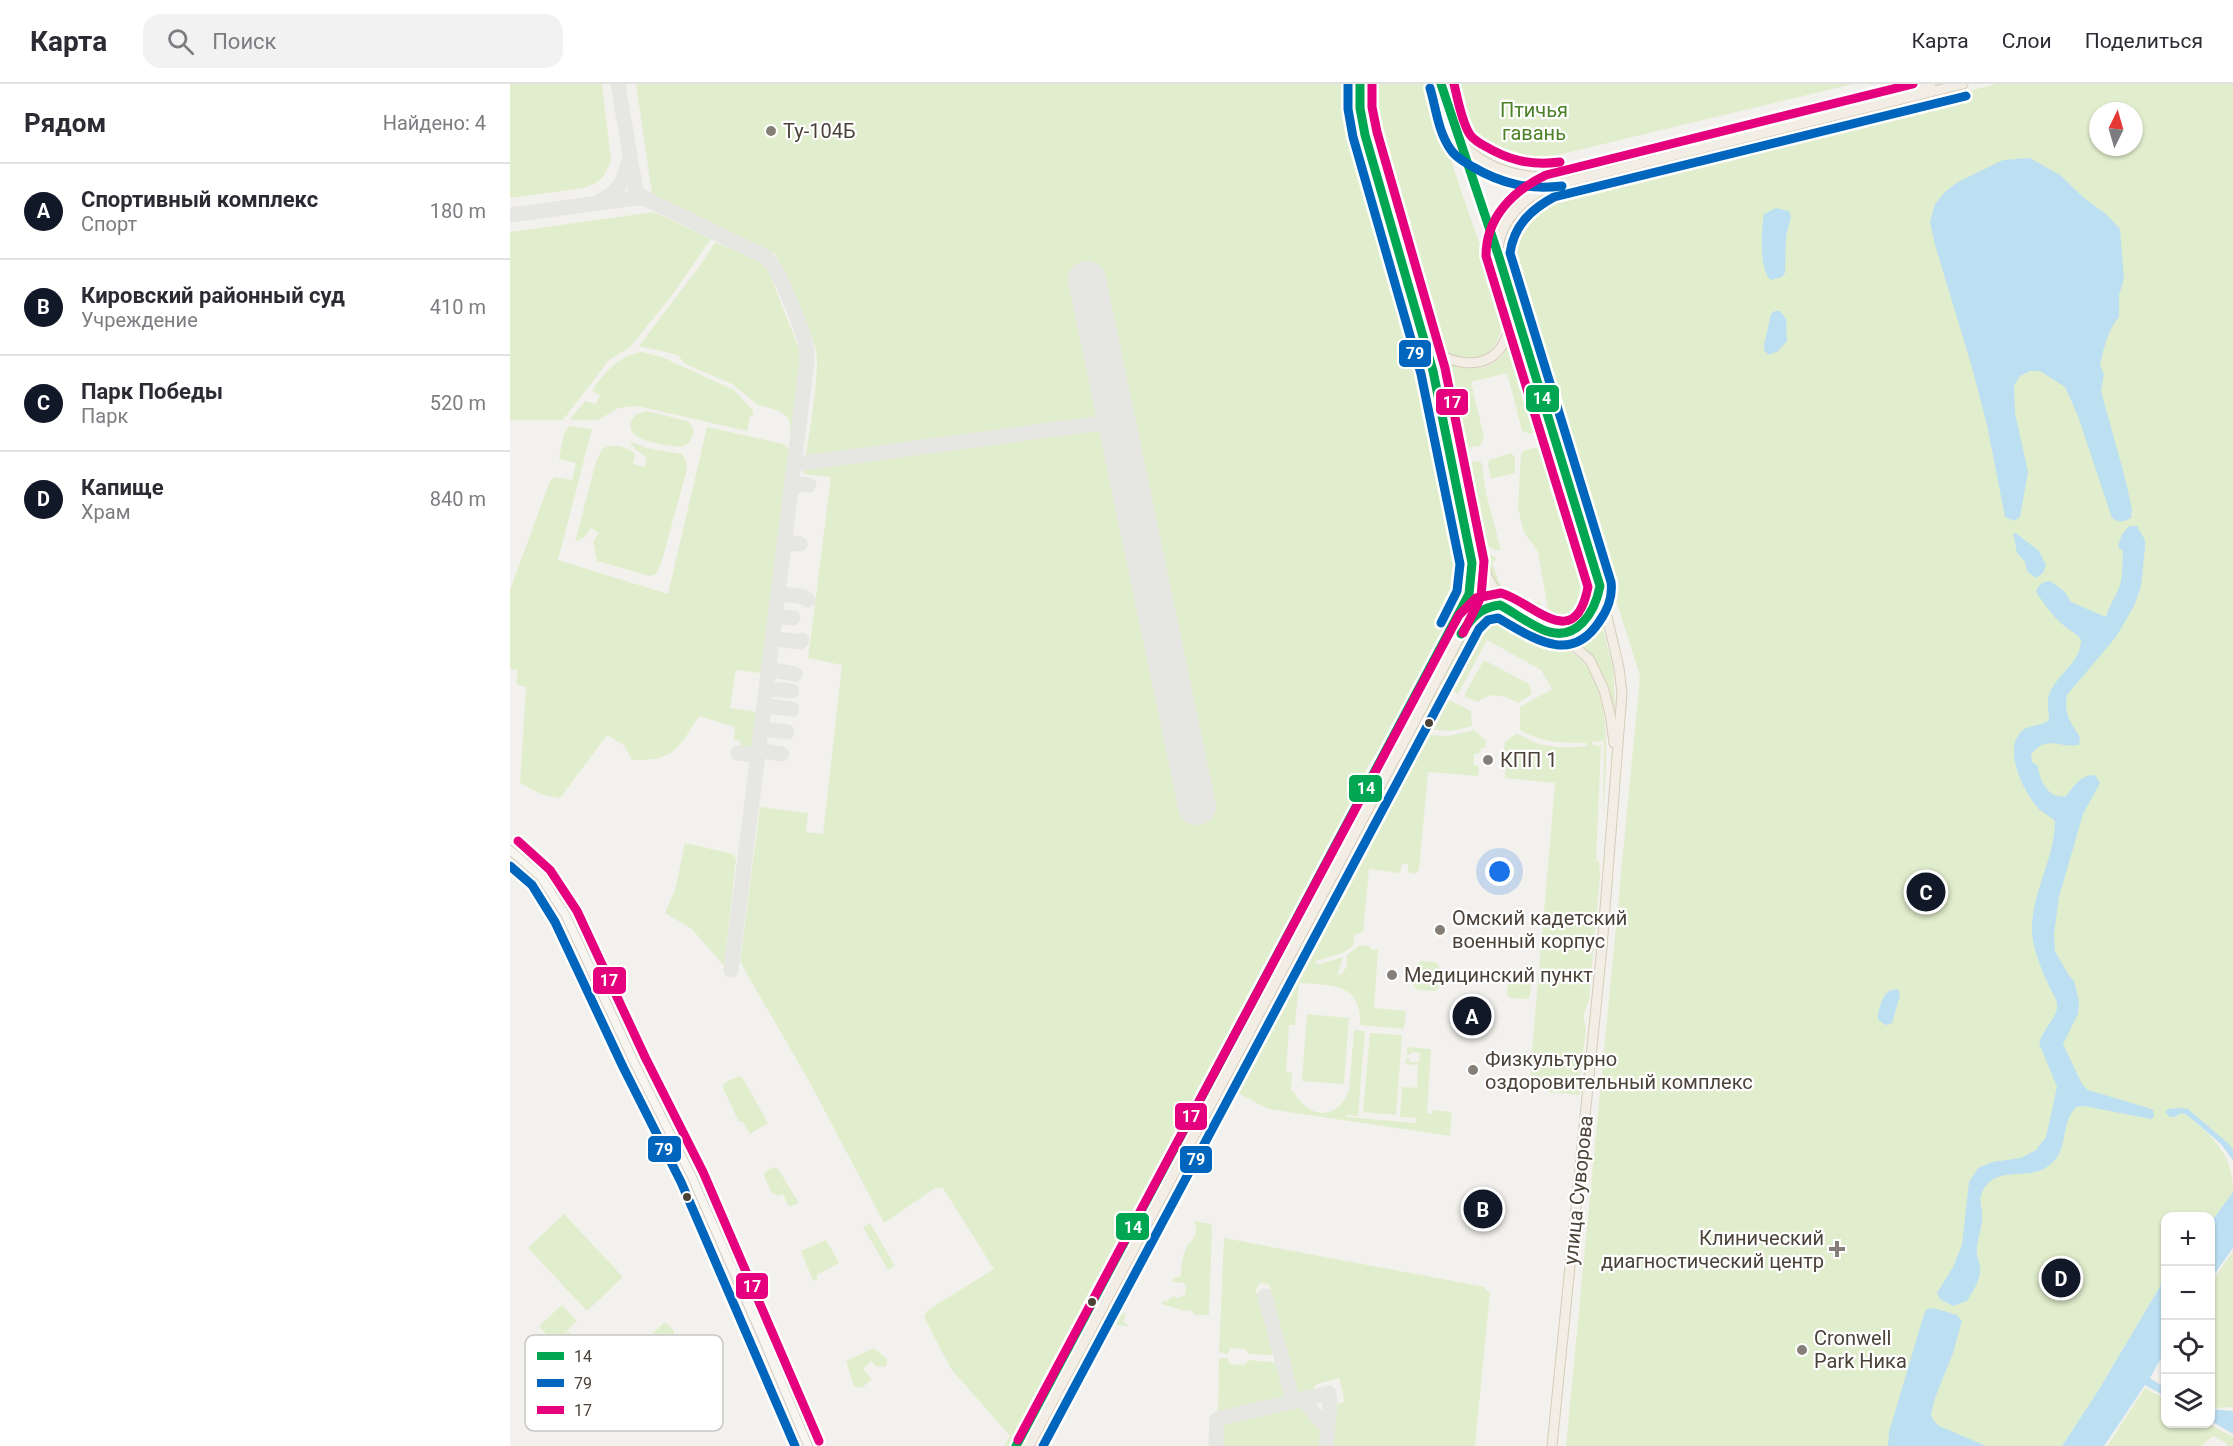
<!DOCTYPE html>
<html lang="ru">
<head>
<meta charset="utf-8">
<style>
	body { margin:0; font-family:Roboto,sans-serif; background:#f2f2f3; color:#2b2b33 }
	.controls { position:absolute; right:18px; bottom:18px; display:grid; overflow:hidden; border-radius:12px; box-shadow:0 2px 4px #0004 }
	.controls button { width:54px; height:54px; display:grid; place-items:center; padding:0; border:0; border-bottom:2px solid #e1e1e2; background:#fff; color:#2b2b33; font:30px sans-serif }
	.compass { position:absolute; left:1579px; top:18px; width:54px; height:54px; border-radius:50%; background:#fff; box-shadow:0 2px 4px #0004; rotate:5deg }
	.you { position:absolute; left:990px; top:788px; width:21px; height:21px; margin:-15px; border:4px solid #fff; border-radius:50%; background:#1a73e8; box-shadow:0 0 0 9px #1a73e833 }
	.badge { display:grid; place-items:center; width:39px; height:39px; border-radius:50%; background:#111827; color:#fff; font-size:20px; font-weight:700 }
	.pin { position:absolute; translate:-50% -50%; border:3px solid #fff; box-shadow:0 2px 6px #0006 }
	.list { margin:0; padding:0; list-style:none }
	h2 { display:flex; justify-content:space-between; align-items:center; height:78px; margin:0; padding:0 24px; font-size:26px }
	h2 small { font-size:20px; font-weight:400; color:#7c7c81 }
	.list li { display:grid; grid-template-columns:39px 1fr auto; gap:18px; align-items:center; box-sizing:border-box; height:96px; padding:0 24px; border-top:2px solid #e1e1e2 }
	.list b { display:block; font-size:22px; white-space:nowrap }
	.list p { margin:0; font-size:20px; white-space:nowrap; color:#7c7c81 }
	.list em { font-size:20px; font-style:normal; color:#7c7c81 }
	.icon { flex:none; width:33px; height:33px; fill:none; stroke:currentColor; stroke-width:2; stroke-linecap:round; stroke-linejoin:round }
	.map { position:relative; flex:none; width:1723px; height:1362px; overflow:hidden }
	header { display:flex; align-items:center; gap:36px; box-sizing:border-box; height:84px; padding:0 30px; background:#fff; border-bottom:2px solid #e1e1e2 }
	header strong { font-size:28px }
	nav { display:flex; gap:33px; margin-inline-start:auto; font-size:21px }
	.search { width:420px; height:54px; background:#f2f2f3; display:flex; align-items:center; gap:15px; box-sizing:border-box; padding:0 21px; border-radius:18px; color:#7c7c81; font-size:22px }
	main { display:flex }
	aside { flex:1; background:#fff }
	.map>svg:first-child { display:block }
	.green { fill:#e1eecd; fill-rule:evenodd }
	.water { fill:#bcdff2 }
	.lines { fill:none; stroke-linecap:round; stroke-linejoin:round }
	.taxiway { stroke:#e6e6e3; stroke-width:15 }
	.runway { stroke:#e6e6e3; stroke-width:38 }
	.secondary-casing { stroke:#d3cec4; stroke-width:10 }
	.primary-casing { stroke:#d6cdba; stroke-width:11 }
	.secondary { stroke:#f7f5f0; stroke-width:8 }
	.primary { stroke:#f2eee5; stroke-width:9 }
	.bus-1-casing { stroke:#fff; stroke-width:14 }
	.bus-2-casing { stroke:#fff; stroke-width:14 }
	.bus-3-casing { stroke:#fff; stroke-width:14 }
	.bus-1 { stroke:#00a651; stroke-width:9 }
	.bus-2 { stroke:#0065bd; stroke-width:9 }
	.bus-3 { stroke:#e5007d; stroke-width:9 }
	.poi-dot { fill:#867f77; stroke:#fff; stroke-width:2 }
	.bus-dot { fill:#4b4238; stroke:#fff; stroke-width:2 }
	.labels { text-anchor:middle; stroke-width:4.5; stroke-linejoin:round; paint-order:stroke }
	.park-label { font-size:20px; fill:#4c8127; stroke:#fff }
	.poi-label { font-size:20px; fill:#4b4238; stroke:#fff; text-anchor:start }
	.street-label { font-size:20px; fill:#4b4238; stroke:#fff }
	.key { fill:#fff; stroke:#c9c6c3; stroke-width:1.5 }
	.key-label { font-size:16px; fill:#4b4238 }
	.line-badge { stroke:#fff; stroke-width:2 }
	.badge-label { font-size:16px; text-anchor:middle; font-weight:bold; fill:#fff }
</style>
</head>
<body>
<header>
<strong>Карта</strong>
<div class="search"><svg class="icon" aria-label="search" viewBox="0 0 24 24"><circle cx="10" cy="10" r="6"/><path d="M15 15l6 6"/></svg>Поиск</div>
<nav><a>Карта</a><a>Слои</a><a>Поделиться</a></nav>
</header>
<main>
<aside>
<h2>Рядом<small>Найдено: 4</small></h2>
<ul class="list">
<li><span class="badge">A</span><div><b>Спортивный комплекс</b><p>Спорт</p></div><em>180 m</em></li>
<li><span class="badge">B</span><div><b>Кировский районный суд</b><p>Учреждение</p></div><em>410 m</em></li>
<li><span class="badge">C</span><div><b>Парк Победы</b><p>Парк</p></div><em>520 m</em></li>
<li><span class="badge">D</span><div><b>Капище</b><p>Храм</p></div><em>840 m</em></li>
</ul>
</aside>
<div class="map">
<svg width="1723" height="1362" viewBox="0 0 1723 1362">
	<rect width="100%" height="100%" fill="#f3f1ed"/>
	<path class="green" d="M0,0H92L101,77L93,93L86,99L74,104L0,114Z
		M126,0H841L838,14L842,53L917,293L919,295L921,315L957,481L958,495L950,520L874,663L866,675L863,674L855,687L858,689L852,704L606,1166L588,1200L585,1199L570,1224L572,1225L570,1234L501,1362H494L500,1352L441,1285L414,1233L418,1226L484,1185L433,1104H425L374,1139L299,997L230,878L250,723L298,729L296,748L313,750L332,581L298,574L321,393L293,390C298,352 307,313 307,275C307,257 276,186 264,169L142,110Z
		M857,0H919L921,3C923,20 929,36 934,52C945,91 959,130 973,169C980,186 992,205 993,224C994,237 990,258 980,267C962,285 928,272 919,251L859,51L856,31Z
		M940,0H1343L1027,76L1019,77L954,48Z
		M1487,0H1723V1066L1704,1047L1669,1024L1665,1033L1671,1029L1677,1031C1702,1053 1723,1069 1723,1107C1721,1118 1707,1130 1701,1138L1700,1132H1656L1655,1194L1588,1307L1552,1362H1056L1130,592L997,171C1010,148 1022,122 1046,110L1350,39L1359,31ZM1588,27H1624V63H1588Z
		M144,128L201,155L160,214L120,263L99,276L53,336H0V148Z
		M205,158L247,176L258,186L289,265L290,282L281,354L279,335L270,327L248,321L222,300L175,280L168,271L129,262L192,179Z
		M1003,252L1030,341V345L1020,350L1012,347L997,289L961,298L974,353L970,362L956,364L954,362L944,322L924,275C946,283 977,294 994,269C997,264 999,258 1003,252Z
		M132,268L152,273L224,306L243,327V332H240L237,347L127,322L108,324L88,336H59L75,317L86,320L90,311L82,307C94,288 110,271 132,268Z
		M136,327L178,337L184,346C182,355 178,363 168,363C155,360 115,358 121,338C124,330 128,329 136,327Z
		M59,342L82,345L48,476L158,510L197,343L274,360L280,367L251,589L226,586L220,624L247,628L242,668L230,666L231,657L224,656L225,643L189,632C168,665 164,677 122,676L114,661L97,651L50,714L33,711L10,699L16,603L6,600L8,586L0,585V506L40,397L45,393L62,396L66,379L49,375L54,349Z
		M119,357L137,364L172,370L176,377L177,385L151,480L146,490L140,492L87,477L83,457L89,449L81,444L76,452L65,458L86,378L92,365C103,359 115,362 125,370L123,380L135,383L136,373L126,366Z
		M1029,363L1037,366L1039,370L1083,515C1079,533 1062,550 1042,541L1040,536L1028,468L1014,448L1008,424L1011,370L1014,366Z
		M1001,369L1005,373V389L981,395L978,381L979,376Z
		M964,377L971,378L972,381L976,409L991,466H984L978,462L958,382Z
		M980,471L985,473L986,476L982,478C988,495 992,511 1008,520L1030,518L1033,535C1026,536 1022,532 1016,529C994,516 981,497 976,473Z
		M977,527C994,528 1013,541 1027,549C1043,557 1062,565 1074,579C1105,615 1095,691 1093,735L1094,657L1082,658L1083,661L1091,662L1086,777H1089L1090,791L1079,916C1073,931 1073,930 1076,946L1069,999L1070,1011L1038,1008V1004L1019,1002L1045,699L995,694L997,667H994L995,658L1006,650C1013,651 1017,655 1023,658C1038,664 1062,664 1077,662V659C1052,659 1032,659 1010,646V623L1042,605L1031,586L977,556L948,610L930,600C933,583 962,536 977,527Z
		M1089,529L1103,583L1106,639C1097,603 1090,576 1060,552Z
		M974,576L1019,600L1022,610L1008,619C994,611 982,607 968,618L955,613V609Z
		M926,609L961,627L962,642L942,647L911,645L917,632L914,631L919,619Z
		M964,646L976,657L975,664H971L970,669L964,670V681L969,682L968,692L918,688L909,786L904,790L898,788V780H892L890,789L859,785L853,848L845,850L843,862L833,869L806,877L807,881L833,873L828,890L831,891L837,882V871L850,861L860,862V865L868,866L864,924L896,927L894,945L850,941C852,899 821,901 789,899L785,941H779L776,988L782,989L781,1007L784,1008C792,1024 811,1037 828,1023C834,1019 836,1012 839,1007L844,946L855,947L848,1032L837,1031L836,1033L906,1039L907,1034L890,1033L892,1003L909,1004L907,1003L908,981L896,980V974L899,975L900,978H909L910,969L902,968L900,970L897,971V963L921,965L917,1029L922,1030V1026L940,1028L942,1031L940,1052L758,1025L728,1009L919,651L938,652Z
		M175,759L223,770L226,776L214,882L182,845L155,829L165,806Z
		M911,877L926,878L929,882L928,904L925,907L908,906L904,903L906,882Z
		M1004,885L1019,886L1022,890L1020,912L1018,915L1001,914L997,911L998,890Z
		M797,930L839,934L834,1000L792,997Z
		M860,949L892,951L886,1031L853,1028Z
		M229,992L232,993L258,1039L240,1050L232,1037L229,1038L213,1004L214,999Z
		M263,1083L268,1085L289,1119L279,1123L273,1110L268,1112L262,1109L254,1092L255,1088Z
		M54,1130L113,1193L77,1227L18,1164Z
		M684,1137L701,1140L702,1145L699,1231H685L680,1226L674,1227L652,1220V1217H656L664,1212L667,1214L675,1211L676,1204L674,1199L662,1198L663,1194L671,1192C671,1183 672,1175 675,1167C679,1155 691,1154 684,1137Z
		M360,1139L385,1182L378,1186L353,1143Z
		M714,1154L975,1203V1206L980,1208L965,1362H819L822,1326L824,1321L835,1318L829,1294L807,1300L796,1313L786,1315L783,1311L758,1214L761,1205L758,1200L750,1199L745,1206L753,1221L766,1267L762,1271L739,1270L735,1265L720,1264L718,1270L709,1268Z
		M316,1156L329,1179L307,1191V1196L303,1197L291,1167Z
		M1723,1167V1323L1703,1324L1700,1323L1701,1199Z
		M603,1214L605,1216L608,1225L616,1231L613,1237L619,1242L595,1240L573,1281H570L568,1279Z
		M52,1221L67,1237L44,1259L29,1242Z
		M154,1239C159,1240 165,1246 164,1251L145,1269H140L133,1262V1258Z
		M58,1247L69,1259L46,1279L37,1267Z
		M364,1264L377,1275V1280L374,1283L366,1282L361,1277L353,1285L362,1295L352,1304L344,1302L336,1277Z
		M711,1274H718L719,1280L735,1281L738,1276L762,1278L770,1282L776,1309L773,1318L736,1326L718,1327L708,1331L709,1275Z
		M1635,1304L1655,1315L1656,1340H1699L1723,1353V1362H1717L1716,1359L1703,1352L1691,1362H1597Z
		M786,1321C796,1324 811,1340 813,1351C814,1355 813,1358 812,1362H707L709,1348L714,1339Z"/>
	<path class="water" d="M1520,74L1550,91L1574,114L1596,130L1610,145L1614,195L1609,211V233C1597,247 1594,264 1590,281L1594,290L1591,307L1615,394L1622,425L1621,434C1613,438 1610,439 1602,434L1568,332L1555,303L1530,287H1520L1510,292L1504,302L1505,329L1518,388L1510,433L1504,437L1495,433L1477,341L1461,280L1425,161L1420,138L1425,120L1436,107L1448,98L1493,76Z
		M1266,124L1279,127L1281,133L1276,152L1275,189L1272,193L1261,196C1249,187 1251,144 1254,130Z
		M1265,227H1270L1276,235L1277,257L1268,267L1259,271L1254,266V261L1261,230Z
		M1620,442H1627L1635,456V464L1631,503L1624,522L1606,553L1557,611C1553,629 1561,639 1570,653L1569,661C1550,664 1535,650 1521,671L1522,678L1528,682C1529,696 1539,716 1556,712C1565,701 1570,691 1585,691L1590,699L1573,730L1549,813L1544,850L1545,867L1558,890L1564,897L1569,917L1568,930L1553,960L1572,1000L1578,1006L1635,1023L1643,1026L1644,1033L1641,1035L1574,1022L1566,1023C1550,1040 1559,1065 1541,1080C1519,1100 1484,1077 1471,1111C1469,1119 1473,1126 1472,1134C1472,1146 1466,1158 1467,1170C1467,1175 1470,1179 1470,1183C1471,1196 1463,1207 1457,1217L1443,1222L1430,1215L1427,1209L1443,1183L1452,1161L1459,1098L1468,1084L1482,1078L1511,1074L1526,1066L1536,1053L1547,1003L1529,959C1533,946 1547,932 1547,923C1548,915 1541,908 1539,902C1531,884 1522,864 1522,845C1522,807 1545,774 1545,737C1541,733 1535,730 1530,726C1515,711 1493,668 1510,649C1518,639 1530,644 1539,636C1539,630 1537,622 1538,616C1541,593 1571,581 1571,556C1567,549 1558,546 1552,540C1542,531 1534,520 1526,508C1529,500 1532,498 1540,497L1555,508L1561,518L1596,533C1599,521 1606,513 1610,501C1613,491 1612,478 1613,467L1608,463C1610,454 1613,447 1620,442Z
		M1503,449L1507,450L1529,467L1536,481L1533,489L1526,494L1517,487L1515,478L1507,469Z
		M1381,906L1388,905L1390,911L1382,939L1376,941L1368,936C1368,925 1372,911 1381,906Z
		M1669,1024L1678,1025L1719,1060L1723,1066V1076L1710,1059L1677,1031L1671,1029L1665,1033H1660L1655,1028L1659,1025Z
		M1723,1108V1164L1701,1195V1138Z
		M1655,1194V1267L1640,1294L1655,1304V1312L1635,1301L1594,1362H1552L1588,1307Z
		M1423,1224L1447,1231L1452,1237L1443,1269L1425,1314L1421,1330L1423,1336L1429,1342L1476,1362H1378L1379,1348L1414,1230L1417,1225Z
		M1700,1325L1723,1327V1350L1701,1337Z"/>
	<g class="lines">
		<path class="taxiway" d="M108,0L126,107L136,115L256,173C268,184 291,241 295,258C297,264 297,271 297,277L221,886
			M91,116C107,109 114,97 118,80
			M0,131L126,114L136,115
			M286,380L607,337
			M282,407L287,400L299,401
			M276,452L279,459L290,460
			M269,505L273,510L294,513L298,516
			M266,529L270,533L283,534
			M263,551L267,555L290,558L292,556
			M259,581L263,586L285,590
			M257,601L261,605L282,607
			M254,618L257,622L282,625
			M251,640L255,645L277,648
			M248,663L253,667L272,670
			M228,669L242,671L248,666
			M755,1212L783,1317
			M792,1315L818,1345
			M706,1362L707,1335L819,1309L820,1323L816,1362"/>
		<path class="runway" d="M577,196L687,722"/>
		<g class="secondary-casing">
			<path id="secondary" d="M0,766L31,793L56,832L124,978L182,1093L254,1257L298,1362"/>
		</g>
		<g class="primary-casing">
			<path id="primary" d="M850,0V24L855,51L923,287L962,479L974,505L990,521L1063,561L1080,576L1094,606L1100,630L1104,659
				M931,0L988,170L1090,502L1109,584L1112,609L1092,863L1042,1362
				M950,58C973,82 1003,93 1036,93L1421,0
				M988,165C991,135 1014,114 1040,102L1453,0
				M917,256C925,269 936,276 951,278C989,284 1002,253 1001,221
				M929,300L941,324L977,492L982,501L1000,524
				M1043,548C1068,552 1086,531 1089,507
				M506,1362L955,522L959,510L962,479
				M519,1362L953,547L972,525L990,521"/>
		</g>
		<use href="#secondary" class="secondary"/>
		<use href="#primary" class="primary"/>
		<g class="bus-1-casing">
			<path id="bus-1" d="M931,0L988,170L1090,502C1085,528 1067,558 1036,547C1020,541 1005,529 990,521
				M951,550C961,534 971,523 990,521
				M506,1362L959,510L962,479L923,287L855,51L850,24V0"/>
		</g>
		<g class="bus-2-casing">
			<path id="bus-2" d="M838,0V25L843,53L911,290L950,480L947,507L931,539
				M920,4C926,24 928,48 941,66C946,74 955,78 963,83C992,100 1019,106 1052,102
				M0,782L22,801L45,838L113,983L171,1098L285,1362
				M533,1362L969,545L978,536L988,534C1022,553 1060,582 1089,538C1097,527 1103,512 1101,498L1000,169C1004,142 1020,126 1044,113L1456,12"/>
		</g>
		<g class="bus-3-casing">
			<path id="bus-3" d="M862,0V23L867,48L935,284L974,477L971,513L953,549
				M944,0C948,16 951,35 959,49C962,55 968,58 973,61C998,76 1020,82 1050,78
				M8,757L40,786L67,827L135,973L193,1088L309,1357
				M508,1356L949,531L966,514L991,509C1023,518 1065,571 1078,503L976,172C976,133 1003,107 1036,91L1403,0"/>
		</g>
		<use href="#bus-1" class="bus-1"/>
		<use href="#bus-2" class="bus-2"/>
		<use href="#bus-3" class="bus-3"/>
	</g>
	<g class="poi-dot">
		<circle cx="261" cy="47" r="6"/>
		<circle cx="978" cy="676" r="6"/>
		<circle cx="930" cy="846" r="6"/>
		<circle cx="882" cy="891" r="6"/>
		<circle cx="963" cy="986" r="6"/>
		<path d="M1324 1156h6v6h6v6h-6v6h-6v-6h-6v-6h6z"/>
		<circle cx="1292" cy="1266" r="6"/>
	</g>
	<g class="bus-dot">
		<circle cx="919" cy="639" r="5"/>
		<circle cx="177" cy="1113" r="5"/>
		<circle cx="582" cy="1218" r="5"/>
	</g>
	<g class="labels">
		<g class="park-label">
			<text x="1024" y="33">Птичья<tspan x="1024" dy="23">гавань</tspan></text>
		</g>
		<g class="poi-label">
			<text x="273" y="54">Ту-104Б</text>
			<text x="990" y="683">КПП 1</text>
			<text x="942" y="841">Омский кадетский<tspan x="942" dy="23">военный корпус</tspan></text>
			<text x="894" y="898">Медицинский пункт</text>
			<text x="975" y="982">Физкультурно<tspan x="975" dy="23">оздоровительный комплекс</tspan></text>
			<text x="1314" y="1161" text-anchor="end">Клинический<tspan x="1314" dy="23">диагностический центр</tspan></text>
			<text x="1304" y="1261">Cronwell<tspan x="1304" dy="23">Park Ника</tspan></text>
		</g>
		<g class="street-label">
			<text transform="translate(1068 1106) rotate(-84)" y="7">улица Суворова</text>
		</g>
	</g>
	<rect x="15" y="1251" width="198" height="96" rx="9" class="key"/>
	<rect x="27" y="1268" width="27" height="8" fill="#00a651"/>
	<rect x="27" y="1295" width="27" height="8" fill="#0065bd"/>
	<rect x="27" y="1322" width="27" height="8" fill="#e5007d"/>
	<g class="key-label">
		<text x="64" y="1278">14</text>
		<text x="64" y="1305">79</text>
		<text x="64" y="1332">17</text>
	</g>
	<g class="line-badge">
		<rect x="888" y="255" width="34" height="29" rx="6" fill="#0065bd"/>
		<rect x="1015" y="300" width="35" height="29" rx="6" fill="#00a651"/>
		<rect x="925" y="304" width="34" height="28" rx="6" fill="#e5007d"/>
		<rect x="838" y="690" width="35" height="29" rx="6" fill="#00a651"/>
		<rect x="82" y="882" width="35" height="29" rx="6" fill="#e5007d"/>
		<rect x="664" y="1018" width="34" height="29" rx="6" fill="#e5007d"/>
		<rect x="137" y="1051" width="35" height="28" rx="6" fill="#0065bd"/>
		<rect x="669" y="1061" width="34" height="29" rx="6" fill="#0065bd"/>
		<rect x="605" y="1128" width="35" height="29" rx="6" fill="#00a651"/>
		<rect x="225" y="1188" width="34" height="28" rx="6" fill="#e5007d"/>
	</g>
	<g class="badge-label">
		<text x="905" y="275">79</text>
		<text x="1032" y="320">14</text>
		<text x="942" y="324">17</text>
		<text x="856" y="710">14</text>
		<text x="99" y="902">17</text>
		<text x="681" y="1038">17</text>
		<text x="154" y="1071">79</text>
		<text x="686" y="1081">79</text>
		<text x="623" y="1149">14</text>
		<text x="242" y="1208">17</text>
	</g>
</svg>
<div class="controls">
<button>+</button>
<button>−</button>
<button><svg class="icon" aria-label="locate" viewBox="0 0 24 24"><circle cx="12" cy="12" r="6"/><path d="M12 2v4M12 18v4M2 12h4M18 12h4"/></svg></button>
<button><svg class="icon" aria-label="layers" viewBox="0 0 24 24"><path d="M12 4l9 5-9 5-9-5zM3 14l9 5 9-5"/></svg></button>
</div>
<svg class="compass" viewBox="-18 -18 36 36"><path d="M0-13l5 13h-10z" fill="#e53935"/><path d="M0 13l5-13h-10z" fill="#7c7c81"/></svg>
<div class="you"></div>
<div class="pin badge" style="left:962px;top:932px">A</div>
<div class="pin badge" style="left:973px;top:1125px">B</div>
<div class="pin badge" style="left:1416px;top:808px">C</div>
<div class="pin badge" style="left:1551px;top:1194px">D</div>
</div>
</main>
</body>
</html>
